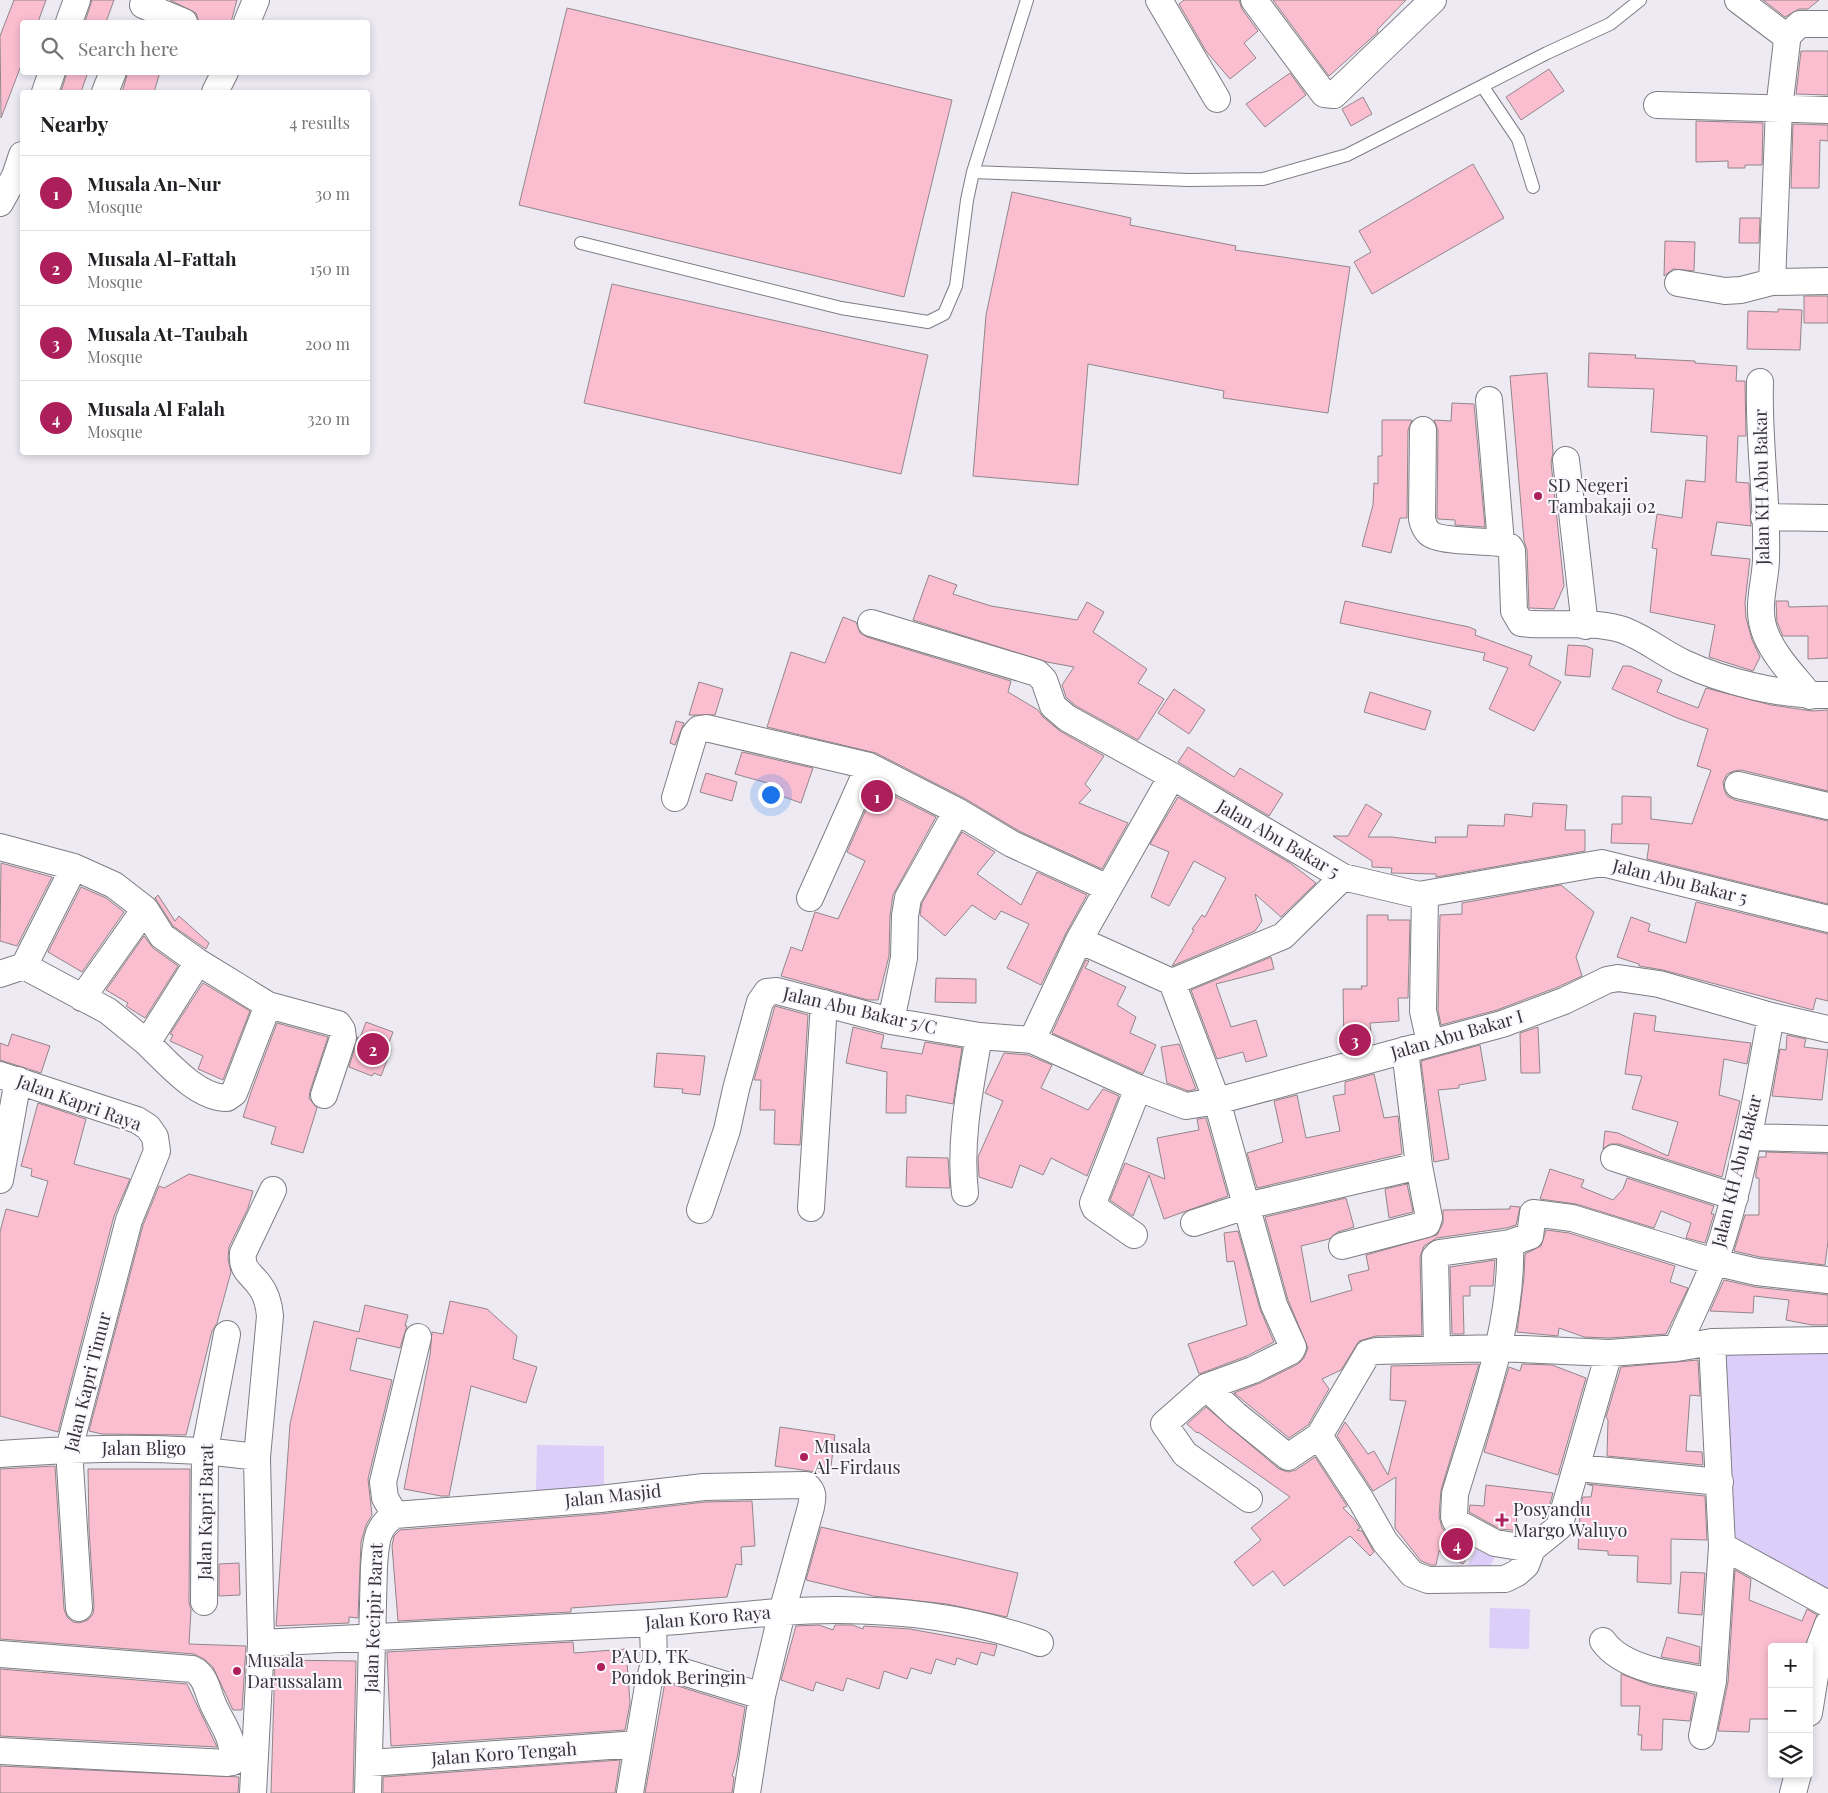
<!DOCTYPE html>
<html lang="en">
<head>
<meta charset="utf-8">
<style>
	body { margin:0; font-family:"Playfair Display",serif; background:#f2f2f2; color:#202124 }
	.controls { position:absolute; right:15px; bottom:15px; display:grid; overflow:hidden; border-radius:5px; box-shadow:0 2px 8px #0003 }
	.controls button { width:45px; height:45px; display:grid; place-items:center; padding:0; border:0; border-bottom:1px solid #e0e0e0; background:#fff; color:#202124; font:25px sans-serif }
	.you { position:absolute; left:770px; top:794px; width:18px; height:18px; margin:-12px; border:4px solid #fff; border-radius:50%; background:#1a73e8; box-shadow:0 0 0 8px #1a73e833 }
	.badge { display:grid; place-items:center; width:32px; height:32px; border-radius:50%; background:#ac1f5b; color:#fff; font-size:16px; font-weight:700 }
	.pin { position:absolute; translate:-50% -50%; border:2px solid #fff; box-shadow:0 1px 5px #0006 }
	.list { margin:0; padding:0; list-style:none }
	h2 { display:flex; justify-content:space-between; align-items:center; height:65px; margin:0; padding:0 20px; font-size:21px }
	h2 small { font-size:16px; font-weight:400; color:#757577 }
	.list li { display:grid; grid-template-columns:32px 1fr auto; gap:15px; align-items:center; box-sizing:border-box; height:75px; padding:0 20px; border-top:1px solid #e0e0e0 }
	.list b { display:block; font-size:19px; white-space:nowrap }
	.list p { margin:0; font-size:16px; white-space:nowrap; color:#757577 }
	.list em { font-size:16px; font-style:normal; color:#757577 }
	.icon { flex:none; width:28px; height:28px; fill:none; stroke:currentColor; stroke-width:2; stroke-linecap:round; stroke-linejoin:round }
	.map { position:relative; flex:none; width:1828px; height:1793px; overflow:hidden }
	.search { position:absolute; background:#fff; box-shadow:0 2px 8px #0003; left:20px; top:20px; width:350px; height:55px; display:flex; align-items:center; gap:12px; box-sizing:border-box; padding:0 18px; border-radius:5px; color:#757577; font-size:19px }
	.panel { position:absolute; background:#fff; box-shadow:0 2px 8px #0003; left:20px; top:90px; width:350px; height:365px; border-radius:5px }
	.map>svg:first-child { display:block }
	.green { fill:#dccef8 }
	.building { fill:#fbbed1; stroke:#928689 }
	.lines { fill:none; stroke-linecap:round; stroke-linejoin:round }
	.lane-casing { stroke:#7f7c85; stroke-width:14 }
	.street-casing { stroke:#7f7c85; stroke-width:28 }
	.lane { stroke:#fff; stroke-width:12 }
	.street { stroke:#fff; stroke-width:26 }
	.poi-dot { fill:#ac1f5b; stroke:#faf8fe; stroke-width:2 }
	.labels { text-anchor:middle; stroke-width:4; stroke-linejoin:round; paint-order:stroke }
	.poi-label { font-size:18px; fill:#363438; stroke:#faf8fe; text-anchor:start }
	.street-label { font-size:18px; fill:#363438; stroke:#faf8fe }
</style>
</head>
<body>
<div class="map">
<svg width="1828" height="1793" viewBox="0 0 1828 1793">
	<rect width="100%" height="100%" fill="#edeaf4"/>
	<path class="green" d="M1828,1346V1599L1727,1538L1723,1350Z
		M537,1445L604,1446V1491L536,1490Z
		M1481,1541L1499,1550L1485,1575L1467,1566Z
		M1490,1608L1530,1609L1529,1649L1489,1648Z"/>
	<path class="building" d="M14,0H46L38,22H22V63L1,118L0,36Z
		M92,0H114L106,22H85Z
		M170,0H237L231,22H199L196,13Z
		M1184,0H1239L1242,9L1258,31L1244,43L1256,58L1230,79L1206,51L1179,4Z
		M1273,0H1406L1377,30L1378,32L1329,76Z
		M1763,0H1819L1808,9H1799L1785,17Z
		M567,8L952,100L904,297L519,205Z
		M1801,51H1828V95L1796,94Z
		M1549,69L1564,91L1521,120L1506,97Z
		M67,72H88L81,92H61Z
		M128,72H160L154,92H122Z
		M1290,73L1306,95L1265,127L1246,104Z
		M1363,97L1372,114L1351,126L1342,109Z
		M1696,121L1763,123L1762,165H1745V168H1728V161L1696,162Z
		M1793,124L1828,125V141L1820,140L1819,188H1791Z
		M1473,164L1504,218L1372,294L1354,262L1371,252L1359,231Z
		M1012,192L1131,218L1130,225L1236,246L1235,250L1350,267L1328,413L1223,398L1224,391L1088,364L1078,485L973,476L986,315Z
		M1740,218H1760L1759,243H1739Z
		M1665,241L1695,242L1694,271L1673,269L1664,276Z
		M612,284L928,355L901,474L584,403Z
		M1804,296H1828V323H1804Z
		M1778,309L1802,310L1800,350L1747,349L1748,311L1778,312Z
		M1589,353L1636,355L1635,358L1695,361V363L1737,366L1736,381H1745L1746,436H1738L1736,482L1749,483L1751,526L1717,522L1711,555L1750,559L1745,603L1746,618L1752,640L1760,657L1753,671L1709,657L1715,625L1650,612L1657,549L1652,548L1657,514L1682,518L1686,480L1705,482L1707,436L1651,432L1654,389L1588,387Z
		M1547,373L1553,453L1551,462L1564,586L1554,609L1529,608L1527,550L1524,541L1510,376Z
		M1452,403L1474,404L1485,527L1455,525V520L1438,519L1437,517L1438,430L1434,420L1451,421Z
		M1382,420H1412L1408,430L1407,518H1400L1391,553L1362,546L1373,505L1374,483L1378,484V456H1382Z
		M929,575L957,585L953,594L991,606L1077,620L1087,602L1104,612L1093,632L1147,669L1138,683L1164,699L1138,740L1076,706L1066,697L1062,685L1074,667L1047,662L913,620Z
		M1345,601L1469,627L1476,630L1475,635L1532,656L1529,665L1561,682L1534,731L1489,709L1508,668L1483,660L1485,653L1340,623Z
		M1776,601H1788L1789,607L1828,606V658L1808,659V636H1783L1777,622Z
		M843,617L856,622L860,633L867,637L1011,681L1008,692L1038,710L1043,717L1060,731L1104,756L1085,784L1091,790L1079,803L1128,823L1102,869L1019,831L964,798L876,753L767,727L791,652L825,663Z
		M1568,645L1586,646L1593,649L1590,677L1565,675Z
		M1623,666H1630L1662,680L1657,692L1698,708L1706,688L1771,705L1812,711L1828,710V791L1741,770L1734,771L1727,774L1723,782L1724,789L1727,796L1735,800L1828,821V904L1647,859L1649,844L1611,843L1612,824H1622V796L1651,797V819L1692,824L1711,770L1697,766L1708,729L1677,718L1612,689Z
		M699,682L723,689L715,715H689Z
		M1174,689L1205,710L1189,734L1158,713Z
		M1370,692L1431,711L1425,730L1364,712Z
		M676,721L684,723L675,745L670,743Z
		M1188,747L1234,777L1240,768L1283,794L1269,816L1178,762Z
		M742,752L813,768L801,803L779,795L782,787L735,774Z
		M706,773L737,782L732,801L700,792Z
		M876,787L936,817L893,895L890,916L889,956L878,1000H868L781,976L791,947L802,951L815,912L838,919L865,861L847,852Z
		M1178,797L1290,863L1316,883L1281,917L1255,894L1262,921L1255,931L1172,966L1194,930L1192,929L1202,915L1205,917L1226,878L1194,861L1169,906L1151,897L1169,852L1150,844Z
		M1533,803L1567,805L1565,830H1585V851L1436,877V874L1391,873L1392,868L1372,867V861L1333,836H1348L1366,804L1382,814L1368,837H1392L1436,843L1435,837H1467L1468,825L1504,826L1505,814L1532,817Z
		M962,832L995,852L977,874L1021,905L1037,872L1087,895L1066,933L1041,985L1007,968L1029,924L1001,911L995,920L972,905L945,936L920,915L922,903Z
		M1,863L52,877L17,946L0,941Z
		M1561,885L1594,912L1576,957L1582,976L1558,987L1497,1010L1441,1025L1438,1010L1440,915L1462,914V903Z
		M81,887L106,898L124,912L82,972L48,952Z
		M158,895L175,921L179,916L209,943L206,949L173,926L155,898Z
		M1696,902L1828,934V1001L1816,998L1813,1010L1663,970L1639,966V964L1617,957L1631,917L1650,924L1648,931L1686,943Z
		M1367,915H1388V920H1410L1408,998H1398L1399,1021L1370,1023L1372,1043L1344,1051L1343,989H1362L1361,986H1367Z
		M144,936L153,948L178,966L145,1018L126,1006L128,1003L106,990Z
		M1271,957L1274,969L1216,984L1231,1027L1256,1020L1267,1056L1246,1062L1243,1052L1217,1059L1191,990Z
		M1086,960L1089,961L1085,968L1126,987L1117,1005L1136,1017L1130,1033L1156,1045L1143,1074L1052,1033Z
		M936,978L976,979V1003L935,1002Z
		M203,983L250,1011L223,1080L198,1069L203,1056L170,1041L173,1035L170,1034Z
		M775,1006L808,1015L800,1145L774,1144L775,1110H760L761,1080H754Z
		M1634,1013L1656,1016L1654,1031L1751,1043L1747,1064L1724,1059L1719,1095L1740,1101L1722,1177L1619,1144H1610L1603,1149L1605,1131L1618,1133L1668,1156L1678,1122L1632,1109L1642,1076L1625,1074Z
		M366,1022L393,1032L387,1048L391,1050L381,1076L374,1073L372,1076L349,1067L358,1037L360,1038Z
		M277,1023L328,1037L310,1091L309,1098L317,1108L303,1153L271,1144L276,1127L243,1117L251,1092Z
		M853,1027L884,1035L881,1048L922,1054L925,1042L962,1048L953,1104L906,1095V1113H886L887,1072L846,1063Z
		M1538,1027L1540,1073H1521L1520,1033Z
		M12,1034L50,1046L41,1073L0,1060V1043L8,1046Z
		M1787,1035L1806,1039L1804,1047L1828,1050L1822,1100L1772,1096L1780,1049L1786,1050Z
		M1179,1044L1196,1089L1188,1091L1167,1083L1161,1047Z
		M1480,1045L1486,1080L1459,1085V1088L1438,1090L1449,1159L1434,1162L1421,1061Z
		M657,1053L705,1056L700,1095L682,1093L683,1089L654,1087Z
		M1004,1053L1028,1055L1052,1065L1041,1088L1088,1110L1103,1089L1119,1096L1087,1176L1051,1158L1043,1175L1020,1165L1012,1188L979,1177L978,1157L1003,1101L985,1093Z
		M1374,1074L1384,1118L1398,1116L1402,1154L1257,1188L1247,1153L1283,1142L1274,1101L1297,1095L1306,1138L1340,1131L1333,1096L1345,1094V1082Z
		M38,1103L86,1119L74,1164L130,1179L114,1216L58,1432L0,1416V1232L6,1209L38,1217L48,1181L31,1176L32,1169L21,1166Z
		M1206,1118L1228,1196L1164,1219L1149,1175L1133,1216L1110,1200L1125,1163L1165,1179L1157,1138L1199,1130L1197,1119Z
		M1766,1152L1828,1154V1241L1825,1265L1760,1257L1734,1251L1745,1215H1759V1178H1756V1173L1759,1157H1766Z
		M907,1157L948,1158L950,1188L906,1187Z
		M1550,1169L1584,1180L1581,1187L1613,1200L1623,1189L1627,1178L1714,1206L1711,1214H1714L1705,1243L1686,1238L1691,1223L1661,1211L1654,1228L1576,1204L1540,1199Z
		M189,1174L253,1191L248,1208L229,1247L228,1259L231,1272L217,1323L212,1331L186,1435L102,1434L89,1431L143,1225L159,1186L164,1188Z
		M1407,1184L1413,1212L1389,1218L1385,1189Z
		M1346,1198L1354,1227L1338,1232L1329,1239L1301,1246L1311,1302L1352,1290L1348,1275L1369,1270L1366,1255L1437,1235L1443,1223V1210L1510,1209V1206L1520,1207L1516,1225L1506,1228L1437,1238L1424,1246L1420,1257L1422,1335L1376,1336L1359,1341L1341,1370L1322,1379L1329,1389L1308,1425L1289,1438L1234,1393L1260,1383L1298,1364L1304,1358L1308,1348L1288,1300L1265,1217Z
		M1546,1230L1569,1233L1675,1266L1670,1282L1688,1288L1666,1334L1609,1338L1584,1337L1559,1328L1558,1336L1517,1332L1524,1277L1525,1254L1541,1246Z
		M1238,1231L1260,1309L1274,1342L1247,1356L1199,1374L1188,1344L1247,1325L1234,1261L1227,1262L1224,1233Z
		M1495,1260L1493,1286H1470V1296H1463L1464,1334H1452L1450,1267Z
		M1724,1280L1755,1287L1828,1295V1325H1812L1786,1320L1789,1300L1754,1296L1753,1313L1710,1311Z
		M450,1301L487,1309L517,1336L513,1359L537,1367L526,1403L471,1386L449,1496H441L404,1489L430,1355L432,1332L443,1334Z
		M365,1305L408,1315L405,1326H407L400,1348L357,1338L350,1370L392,1380L368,1479L372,1515L366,1525L361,1542L358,1618L349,1617V1623L276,1626L290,1424L314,1321L359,1332Z
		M1698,1360L1700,1396L1690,1395L1686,1451L1702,1452L1703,1465L1607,1456L1608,1420L1606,1417L1621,1367Z
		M1479,1364L1441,1490L1439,1516L1442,1528L1448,1535L1472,1548L1463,1564L1439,1551L1436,1565H1431L1421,1561L1395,1528L1396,1477L1373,1491L1337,1436L1345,1422L1368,1454L1374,1451L1388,1475L1406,1401L1390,1400L1391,1366Z
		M1522,1364L1552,1365L1586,1378L1558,1475L1484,1452L1509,1367L1520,1371Z
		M1206,1407L1279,1469L1288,1472L1296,1470L1315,1457L1347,1506L1343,1508L1354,1519L1360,1528L1357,1530L1362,1531L1374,1552L1370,1556L1350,1536L1284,1586L1273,1571L1253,1586L1234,1562L1261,1540L1251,1528L1290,1497L1198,1432L1197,1433L1187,1424Z
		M780,1427L835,1435L830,1474L775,1466Z
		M55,1466L64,1609L67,1617L73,1622L79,1623L88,1620L93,1614L94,1607L89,1529L88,1469H190L189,1602L191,1610L189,1644L246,1646L242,1710H233L213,1667L204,1659L194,1654L0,1639V1469Z
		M1587,1484L1705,1496L1707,1540L1671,1539V1584L1637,1582L1638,1556L1608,1555V1551L1578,1549L1580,1516H1578L1583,1497H1591L1593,1486Z
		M1486,1485L1553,1493L1549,1507L1517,1506L1516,1531L1511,1530L1500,1529L1469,1512L1470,1505L1484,1506Z
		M752,1501L755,1546L741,1547L742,1565L736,1564L727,1597L571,1608V1612L398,1621L392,1546L394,1536L400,1530L601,1514L705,1502Z
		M821,1527L1018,1573L1007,1617L947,1604L873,1596L806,1580Z
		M239,1563L240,1595L219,1596V1564Z
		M1735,1570L1751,1579L1749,1600L1802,1621L1807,1609L1817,1615L1805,1647H1772V1719H1750L1749,1732L1718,1731L1728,1682Z
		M1681,1572L1705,1573L1702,1615L1678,1613Z
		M819,1625L833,1630L835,1625H852L863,1629L864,1626L910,1629L997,1645L994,1656L981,1652L977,1665L957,1658L955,1665L936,1659L931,1674L911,1668L907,1679L884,1671L879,1689L847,1678L843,1691L816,1682L813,1691L781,1680L796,1626Z
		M1667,1637L1700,1647L1699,1664L1661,1657Z
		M573,1642L574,1653L626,1649L630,1703L625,1730L391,1746L387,1652Z
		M275,1660L356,1661L353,1793H271Z
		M0,1669L187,1684L217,1747L0,1736Z
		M1621,1674L1650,1685L1695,1694L1690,1721L1663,1719L1662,1750H1641L1642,1735H1638L1640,1706H1621Z
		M665,1682L745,1707L737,1759L732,1776L734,1777L732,1793H645Z
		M620,1760L615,1793H383V1777Z
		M0,1766L239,1777L238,1793H0Z"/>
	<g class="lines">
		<g class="lane-casing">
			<path id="lane" d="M1483,87L1518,139L1533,187
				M973,172L1027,0
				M581,243L841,308L928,322L944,314L956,286L967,200L973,172L1189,180L1263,179L1347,155L1547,53L1610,24L1640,0"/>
		</g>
		<g class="street-casing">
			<path id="street" d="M1159,0L1217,99
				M1254,0L1324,94L1334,95L1433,0
				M1738,0L1783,34L1787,41L1779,109L1772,282
				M143,5L184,22
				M69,22L77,0
				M247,22L256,0
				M1786,37L1800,24H1828
				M45,92L52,72
				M105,92L113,72
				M215,92L225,72
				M1657,105L1828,110
				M0,203L15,176L22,155
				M1678,283L1725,291L1741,290L1772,282L1828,281
				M1760,382C1758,441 1768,501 1766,560C1765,586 1755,609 1766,635C1775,657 1795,677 1810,696
				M1489,400L1501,543L1510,547L1512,551L1514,611L1521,623C1553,627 1588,620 1620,629C1643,636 1662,653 1684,663C1725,682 1782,696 1828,695
				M1423,430L1422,519C1423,524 1425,529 1429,533C1439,542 1486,541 1501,543
				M1566,460L1585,626
				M1764,517L1828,518
				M871,623L1037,673L1044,680L1053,706L1067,718L1172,776
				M1738,785L1828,806
				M675,798L694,735L699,729L706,728L869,766L957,811L1012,844L1108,888
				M0,847L74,867L114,885L145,909L162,936L198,962L268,1005L338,1024L342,1030L343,1038L324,1095
				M1425,895L1423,1011L1430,1043
				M810,898L869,766
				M1079,940L1172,982L1217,1101L1274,1305L1293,1347L1291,1351L1253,1370L1206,1387L1164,1424L1185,1454L1249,1499
				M24,966L108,1011L147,1043L198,962
				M0,974L24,966L74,867
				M1172,982L1283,936L1343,877
				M82,998L145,909
				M891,1021L904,958L905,916L908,898L957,811
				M1032,1040L1079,940L1172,776L1343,877L1419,895L1602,863L1828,919
				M147,1043C168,1063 197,1098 227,1098L234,1093L268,1005
				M0,1075L137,1120L148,1127L155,1137L157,1151L129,1220L69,1449L79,1608
				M1749,1137L1828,1139
				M1614,1158L1735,1197
				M0,1180L18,1080
				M273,1190L243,1253C241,1271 251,1273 260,1286C267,1295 269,1305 270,1316L257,1457L261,1643C391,1636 521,1630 651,1623C694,1620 737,1615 780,1612C867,1606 958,1613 1040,1643
				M965,1193C959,1140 970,1088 979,1036
				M811,1208L824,1003
				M700,1210L727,1130L736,1089L760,1002L767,992L777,991L891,1021L979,1036L1032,1040L1138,1088L1186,1106L1217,1101L1502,1024L1564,1001L1607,980L1618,978L1659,984L1771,1016L1828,1029
				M1194,1223L1246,1206L1419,1166L1405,1050
				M1134,1235L1095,1208L1093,1203L1138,1088
				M1342,1246L1427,1224L1429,1218L1419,1166
				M1677,1348C1689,1319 1704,1290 1715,1261C1743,1181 1756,1099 1771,1016
				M1437,1349L1435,1257L1439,1253L1510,1243
				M1609,1353L1559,1527L1532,1549L1526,1565L1517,1573L1505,1579L1428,1580L1412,1574L1385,1542L1361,1500L1319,1436L1368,1353L1376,1351L1499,1348L1609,1353L1677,1348L1712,1342L1828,1340
				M1206,1387L1236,1415L1288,1457L1319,1436
				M0,1454C86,1448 172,1445 257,1457
				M1578,1468L1720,1482
				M395,1515L600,1499L704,1487L806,1485C814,1492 813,1497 811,1507L782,1612L762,1696L747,1793
				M1722,1546L1828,1604
				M1532,1549L1495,1543L1456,1522L1454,1517L1455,1494C1479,1413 1513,1329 1510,1243L1530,1236L1533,1213L1572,1218L1714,1262L1757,1272L1828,1280
				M204,1602L205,1449L227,1334
				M1603,1641C1624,1671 1680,1676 1713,1681
				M0,1654L192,1669C206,1675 207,1691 213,1704C222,1725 234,1736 233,1762L227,1763L0,1751
				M654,1663L762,1696
				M1809,1713L1820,1645L1828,1624
				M1702,1736L1713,1681L1722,1546L1712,1342
				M370,1763L638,1744
				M253,1793L261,1643
				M368,1793L374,1566C376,1545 375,1527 395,1515L385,1498L383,1482L418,1337
				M630,1793L648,1686L654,1663L653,1623
				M1793,1793L1798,1774"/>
		</g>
		<use href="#lane" class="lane"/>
		<use href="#street" class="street"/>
	</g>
	<g class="poi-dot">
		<circle cx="1538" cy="496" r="5"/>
		<circle cx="804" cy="1457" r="5"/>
		<path d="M1499.5 1512.5h5v5h5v5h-5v5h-5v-5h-5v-5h5z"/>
		<circle cx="601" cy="1667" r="5"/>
		<circle cx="237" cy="1671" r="5"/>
	</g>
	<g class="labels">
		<g class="poi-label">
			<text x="1548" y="492">SD Negeri<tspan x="1548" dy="21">Tambakaji 02</tspan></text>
			<text x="814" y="1453">Musala<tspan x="814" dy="21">Al-Firdaus</tspan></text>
			<text x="1513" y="1516">Posyandu<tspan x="1513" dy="21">Margo Waluyo</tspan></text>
			<text x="611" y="1663">PAUD, TK<tspan x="611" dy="21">Pondok Beringin</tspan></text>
			<text x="247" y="1667">Musala<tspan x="247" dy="21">Darussalam</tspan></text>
		</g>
		<g class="street-label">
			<text transform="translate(1762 487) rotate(-91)" y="6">Jalan KH Abu Bakar</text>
			<text transform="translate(1278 839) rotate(30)" y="6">Jalan Abu Bakar 5</text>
			<text transform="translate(1680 882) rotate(14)" y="6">Jalan Abu Bakar 5</text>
			<text transform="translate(860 1011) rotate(13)" y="6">Jalan Abu Bakar 5/C</text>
			<text transform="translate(1457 1035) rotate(-16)" y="6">Jalan Abu Bakar I</text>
			<text transform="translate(79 1103) rotate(20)" y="6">Jalan Kapri Raya</text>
			<text transform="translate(1737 1171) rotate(-76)" y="6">Jalan KH Abu Bakar</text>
			<text transform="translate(88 1382) rotate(-76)" y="6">Jalan Kapri Timur</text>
			<text x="144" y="1455">Jalan Bligo</text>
			<text transform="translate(613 1496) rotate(-6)" y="6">Jalan Masjid</text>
			<text transform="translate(206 1512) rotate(-89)" y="6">Jalan Kapri Barat</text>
			<text transform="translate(374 1618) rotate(-88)" y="6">Jalan Kecipir Barat</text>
			<text transform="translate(708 1618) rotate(-5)" y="6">Jalan Koro Raya</text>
			<text transform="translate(504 1754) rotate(-4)" y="6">Jalan Koro Tengah</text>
		</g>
	</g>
</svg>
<div class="controls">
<button>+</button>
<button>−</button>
<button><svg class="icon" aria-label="layers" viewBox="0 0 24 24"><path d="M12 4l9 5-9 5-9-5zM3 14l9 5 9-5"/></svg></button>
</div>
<div class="you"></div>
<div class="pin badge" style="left:877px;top:796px">1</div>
<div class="pin badge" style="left:373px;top:1049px">2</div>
<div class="pin badge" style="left:1355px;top:1040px">3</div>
<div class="pin badge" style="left:1457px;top:1544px">4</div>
<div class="search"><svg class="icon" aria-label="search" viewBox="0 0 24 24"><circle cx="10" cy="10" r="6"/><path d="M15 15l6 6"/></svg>Search here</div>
<section class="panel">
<h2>Nearby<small>4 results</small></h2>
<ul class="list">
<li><span class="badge">1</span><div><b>Musala An-Nur</b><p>Mosque</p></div><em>30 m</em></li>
<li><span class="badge">2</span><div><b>Musala Al-Fattah</b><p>Mosque</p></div><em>150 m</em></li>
<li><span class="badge">3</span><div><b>Musala At-Taubah</b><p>Mosque</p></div><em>200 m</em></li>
<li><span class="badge">4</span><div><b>Musala Al Falah</b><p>Mosque</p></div><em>320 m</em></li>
</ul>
</section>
</div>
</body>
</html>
